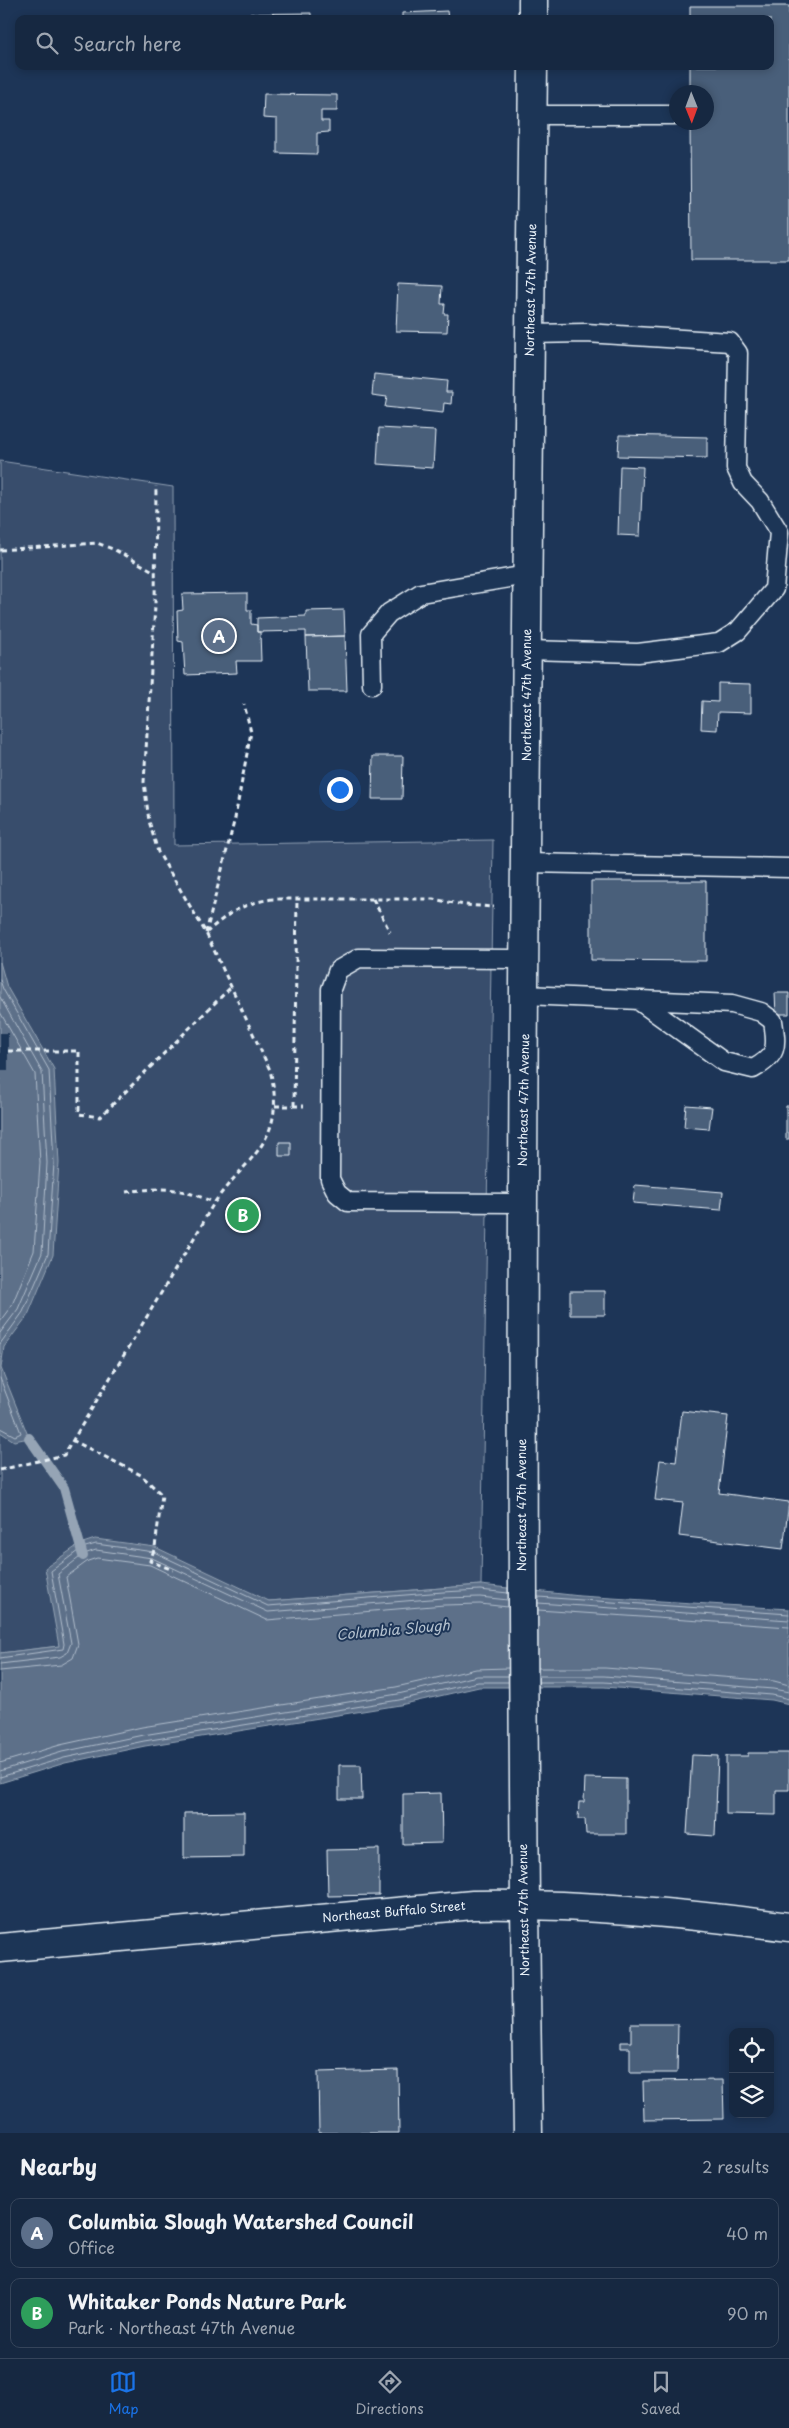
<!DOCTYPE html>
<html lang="en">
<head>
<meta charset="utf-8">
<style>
	body { margin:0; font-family:"Playpen Sans",sans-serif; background:#23344c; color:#f1f3f6 }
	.controls { position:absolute; right:15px; bottom:15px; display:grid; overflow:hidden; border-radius:10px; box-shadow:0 2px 8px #0003 }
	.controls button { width:45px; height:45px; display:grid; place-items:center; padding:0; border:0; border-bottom:1px solid #35445a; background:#162841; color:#f1f3f6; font:25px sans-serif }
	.compass { position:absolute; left:669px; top:85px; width:45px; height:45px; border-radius:50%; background:#162841; box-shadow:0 2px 8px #0003; rotate:179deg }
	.you { position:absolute; left:339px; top:789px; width:18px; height:18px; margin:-12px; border:4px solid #fff; border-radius:50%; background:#1a73e8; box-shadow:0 0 0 8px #1a73e833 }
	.badge { display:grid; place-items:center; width:32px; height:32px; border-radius:50%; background:#1a73e8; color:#fff; font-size:16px; font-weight:700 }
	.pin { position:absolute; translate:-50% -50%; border:2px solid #fff; box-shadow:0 1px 5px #0006 }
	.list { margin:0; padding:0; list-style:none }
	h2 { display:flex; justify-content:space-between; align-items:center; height:65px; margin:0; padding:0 20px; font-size:21px }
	h2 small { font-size:16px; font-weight:400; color:#9ea6b1 }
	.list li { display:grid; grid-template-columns:32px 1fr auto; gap:15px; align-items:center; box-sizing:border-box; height:70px; margin:0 10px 10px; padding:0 10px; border:1px solid #35445a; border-radius:10px }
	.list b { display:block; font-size:19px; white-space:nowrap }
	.list p { margin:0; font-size:16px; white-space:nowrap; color:#9ea6b1 }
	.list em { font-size:16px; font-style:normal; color:#9ea6b1 }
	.icon { flex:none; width:28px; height:28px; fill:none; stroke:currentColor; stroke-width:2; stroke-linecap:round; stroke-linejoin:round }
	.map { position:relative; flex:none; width:789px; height:2133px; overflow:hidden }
	.search { position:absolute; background:#162841; box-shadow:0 2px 8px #0003; left:15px; right:15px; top:15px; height:55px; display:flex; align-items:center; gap:12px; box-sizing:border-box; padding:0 18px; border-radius:10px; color:#9ea6b1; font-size:19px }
	.sheet { height:225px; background:#162841 }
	nav { display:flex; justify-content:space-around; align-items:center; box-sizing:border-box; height:70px; border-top:1px solid #35445a; background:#162841; font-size:14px; color:#9ea6b1 }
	nav a { display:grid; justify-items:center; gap:2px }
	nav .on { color:#1a73e8 }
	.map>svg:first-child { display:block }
	.green { fill:#374d6c; stroke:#909fb2 }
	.water { fill:#5d7089; stroke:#95a4b5 }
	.pier { fill:#1d3557 }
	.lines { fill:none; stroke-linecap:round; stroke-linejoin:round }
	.shore { stroke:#b0bdcc; stroke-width:1 }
	.stream { stroke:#95a4b5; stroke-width:10 }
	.building { fill:#495e7a; stroke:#e8f1f8 }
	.lane-casing { stroke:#e8f1f8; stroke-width:21 }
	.street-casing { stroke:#e8f1f8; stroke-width:31 }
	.secondary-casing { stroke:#e8f1f8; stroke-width:31 }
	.path { stroke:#e8f1f8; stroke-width:3; stroke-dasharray:5 4; stroke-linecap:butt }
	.lane { stroke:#1d3557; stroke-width:18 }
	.street { stroke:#1d3557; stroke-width:28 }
	.secondary { stroke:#1d3557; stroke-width:28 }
	.labels { text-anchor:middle; stroke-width:4; stroke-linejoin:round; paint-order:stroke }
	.street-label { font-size:12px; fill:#e8f1f8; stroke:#1d3557 }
	.water-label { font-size:14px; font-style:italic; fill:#b7c4d1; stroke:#1d3557 }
</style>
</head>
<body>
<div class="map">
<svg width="789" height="2133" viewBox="0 0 789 2133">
	<rect width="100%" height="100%" fill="#1d3557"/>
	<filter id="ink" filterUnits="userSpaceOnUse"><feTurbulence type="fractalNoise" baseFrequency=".02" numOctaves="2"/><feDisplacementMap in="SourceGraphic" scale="10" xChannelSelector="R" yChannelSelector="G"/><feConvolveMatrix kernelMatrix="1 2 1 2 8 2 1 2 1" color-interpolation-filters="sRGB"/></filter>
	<g filter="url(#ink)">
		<path class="green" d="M0,461L173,487L174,845L493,840L481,1585L269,1601L60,1646L0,1653Z"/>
		<path class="water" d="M0,962L7,987L54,1069L59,1163L53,1255L28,1315L4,1347L1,1368L29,1438L14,1441L0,1432Z
			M95,1539L155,1547L269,1601L481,1585L580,1596L789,1609V1704L772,1700L604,1687H479L400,1705L145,1746L65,1763L0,1783V1653L59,1646L45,1568L80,1544Z"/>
		<path class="pier" d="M0,1033H8V1070H0Z"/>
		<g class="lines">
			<path class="shore" d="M0,980L3,989L49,1070L54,1163L48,1254L23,1312L0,1344
				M0,997L42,1072L47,1163L42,1253L18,1309L0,1333
				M0,1012L35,1074L40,1163L34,1251L12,1305L0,1321
				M0,1378L21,1433L15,1436L0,1428
				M538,1597L789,1614
				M538,1603L789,1620
				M538,1610L789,1627
				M0,1658L63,1649L64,1644L51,1571L82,1548L96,1544L154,1552L268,1606L443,1592L480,1590L508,1593
				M0,1664L60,1657L67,1653L71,1643L58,1574L84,1554L96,1550L152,1558L268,1612L443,1598L480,1597L508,1600
				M538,1668H605L774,1681L789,1685
				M0,1671L61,1665L73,1658L78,1644L66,1577L88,1561L97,1558L150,1565L267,1620L444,1605L480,1604L508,1607
				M538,1676H604L773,1689L789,1692
				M538,1682H604L772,1695L789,1699
				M0,1763L60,1745L142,1727L396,1687L476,1669L508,1668
				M0,1771L62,1752L143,1735L398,1694L477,1676H508
				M0,1777L64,1758L144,1741L399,1700L478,1682H508"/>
			<path class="stream" d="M29,1438L64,1488L83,1556"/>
		</g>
		<path class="building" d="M690,6H789V260H691L690,122H706V92H690V66H770V19H690Z
			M447,11L448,19H402V13Z
			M311,13V19H223V14Z
			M264,94L337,95V111H321V121H329V132L317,133V154L277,153V119L263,118Z
			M398,284L442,286L441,304H445L444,314H448L447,332L396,331Z
			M374,374L447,381L446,392H452L451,404L444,403L443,413L385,407L387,397L372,395Z
			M379,428L435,431L433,468L377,464Z
			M619,435L707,437V458L618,456Z
			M620,466L643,467L640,536L618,535Z
			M247,593V610H251V624L257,625V632H260L261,661H236L237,673L185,675L183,642L178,641L177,611L183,610L182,594Z
			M344,610L345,636L306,637V631L257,632V618L306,616V611Z
			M345,636L347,691H308L306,637Z
			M718,683L751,684V713L718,712L717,730L701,729L702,701L718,702Z
			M373,756H403L402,799H372Z
			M591,881H706V961L591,960Z
			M775,993H789V1014H776Z
			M686,1105L712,1107L709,1129L684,1127Z
			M786,1106H789V1139H786Z
			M279,1142H291V1156H279Z
			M635,1185L723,1192L721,1210L633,1203Z
			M570,1291H605V1315H570Z
			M682,1411L728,1416L719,1493L789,1502L783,1549L679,1536L683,1503L655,1500L660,1460L676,1462Z
			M748,1753H789V1790H776V1815L726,1814V1756H748Z
			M692,1755L718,1756L715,1836L687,1834Z
			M339,1765H361L362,1799H339Z
			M585,1778L626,1779V1834H586L585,1819H578L579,1802H584Z
			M441,1793L442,1843L403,1844V1794Z
			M244,1812V1857L184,1858V1813Z
			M379,1849V1895L328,1896L327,1850Z
			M631,2024H678L677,2073H630V2048H621V2042H631Z
			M398,2070L399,2133H319L318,2072Z
			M723,2080L724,2119L644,2120L643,2081Z"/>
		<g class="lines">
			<g class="lane-casing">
				<path id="lane" d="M532,115H676
					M527,650L638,653L719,643L738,631L774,589L779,532L760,501L743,483L736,468L738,353L730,342L586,333L530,334
					M372,685L371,634L389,613L421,593L527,575
					M526,863L789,868
					M525,995L732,1004L761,1012L773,1021C777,1047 778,1055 753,1069L724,1062L639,1001
					M523,1203L348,1202L337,1193L330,1179L331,989L338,970L359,958L525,959"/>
			</g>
			<g class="street-casing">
				<path id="street" d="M0,1948L473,1905C579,1903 684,1913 789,1927"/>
			</g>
			<g class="secondary-casing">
				<path id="secondary" d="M533,19V0
					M528,2133C517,1444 525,755 533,66"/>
			</g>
			<path class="path" d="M0,550L97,543L115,550L155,572
				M373,899L390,932
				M206,933C228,913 243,903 273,899H433L464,905L494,907
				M206,933L235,818L251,732L244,704
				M8,1051H79V1114L100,1117L231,987
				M275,1106H304
				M294,1106L297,899
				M126,1192C164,1187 178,1187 213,1202
				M72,1440L141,1475L162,1495L155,1547L150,1561L173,1570
				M0,1470L64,1455L203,1223C232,1160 291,1153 270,1070L206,933L158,852L149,821L144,782L155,606L156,486"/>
			<use href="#lane" class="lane"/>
			<use href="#street" class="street"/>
			<use href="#secondary" class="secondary"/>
		</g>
	</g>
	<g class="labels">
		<g class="street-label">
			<text transform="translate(531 290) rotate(-89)" y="4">Northeast 47th Avenue</text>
			<text transform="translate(527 695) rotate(-90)" y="4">Northeast 47th Avenue</text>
			<text transform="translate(524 1100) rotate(-89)" y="4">Northeast 47th Avenue</text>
			<text transform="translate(522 1505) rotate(-90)" y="4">Northeast 47th Avenue</text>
			<text transform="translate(524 1910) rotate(-91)" y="4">Northeast 47th Avenue</text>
			<text transform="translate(394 1912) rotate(-5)" y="4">Northeast Buffalo Street</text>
		</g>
		<g class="water-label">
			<text transform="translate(393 1630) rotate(-5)" y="5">Columbia Slough</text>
		</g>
	</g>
</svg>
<div class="controls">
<button><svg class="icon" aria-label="locate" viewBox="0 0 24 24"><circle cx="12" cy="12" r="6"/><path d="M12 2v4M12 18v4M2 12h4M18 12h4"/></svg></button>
<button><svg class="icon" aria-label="layers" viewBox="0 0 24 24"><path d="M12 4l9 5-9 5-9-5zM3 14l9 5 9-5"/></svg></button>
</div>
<svg class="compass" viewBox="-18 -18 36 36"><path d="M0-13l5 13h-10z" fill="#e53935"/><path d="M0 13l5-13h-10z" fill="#9ea6b1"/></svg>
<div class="you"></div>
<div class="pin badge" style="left:219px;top:636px;background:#5c6f8a">A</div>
<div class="pin badge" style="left:243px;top:1215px;background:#2e9e5b">B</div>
<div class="search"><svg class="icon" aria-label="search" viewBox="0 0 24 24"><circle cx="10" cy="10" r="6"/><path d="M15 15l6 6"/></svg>Search here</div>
</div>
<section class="sheet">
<h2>Nearby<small>2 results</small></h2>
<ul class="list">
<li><span class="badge" style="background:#5c6f8a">A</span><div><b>Columbia Slough Watershed Council</b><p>Office</p></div><em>40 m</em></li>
<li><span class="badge" style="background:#2e9e5b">B</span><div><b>Whitaker Ponds Nature Park</b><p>Park · Northeast 47th Avenue</p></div><em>90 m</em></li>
</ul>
</section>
<nav>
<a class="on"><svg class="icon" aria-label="map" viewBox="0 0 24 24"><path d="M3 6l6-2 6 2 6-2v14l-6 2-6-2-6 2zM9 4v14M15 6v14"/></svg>Map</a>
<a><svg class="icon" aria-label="directions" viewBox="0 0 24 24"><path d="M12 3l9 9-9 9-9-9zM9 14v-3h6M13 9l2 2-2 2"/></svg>Directions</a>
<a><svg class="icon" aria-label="saved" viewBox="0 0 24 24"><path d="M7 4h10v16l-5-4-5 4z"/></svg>Saved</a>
</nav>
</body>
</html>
